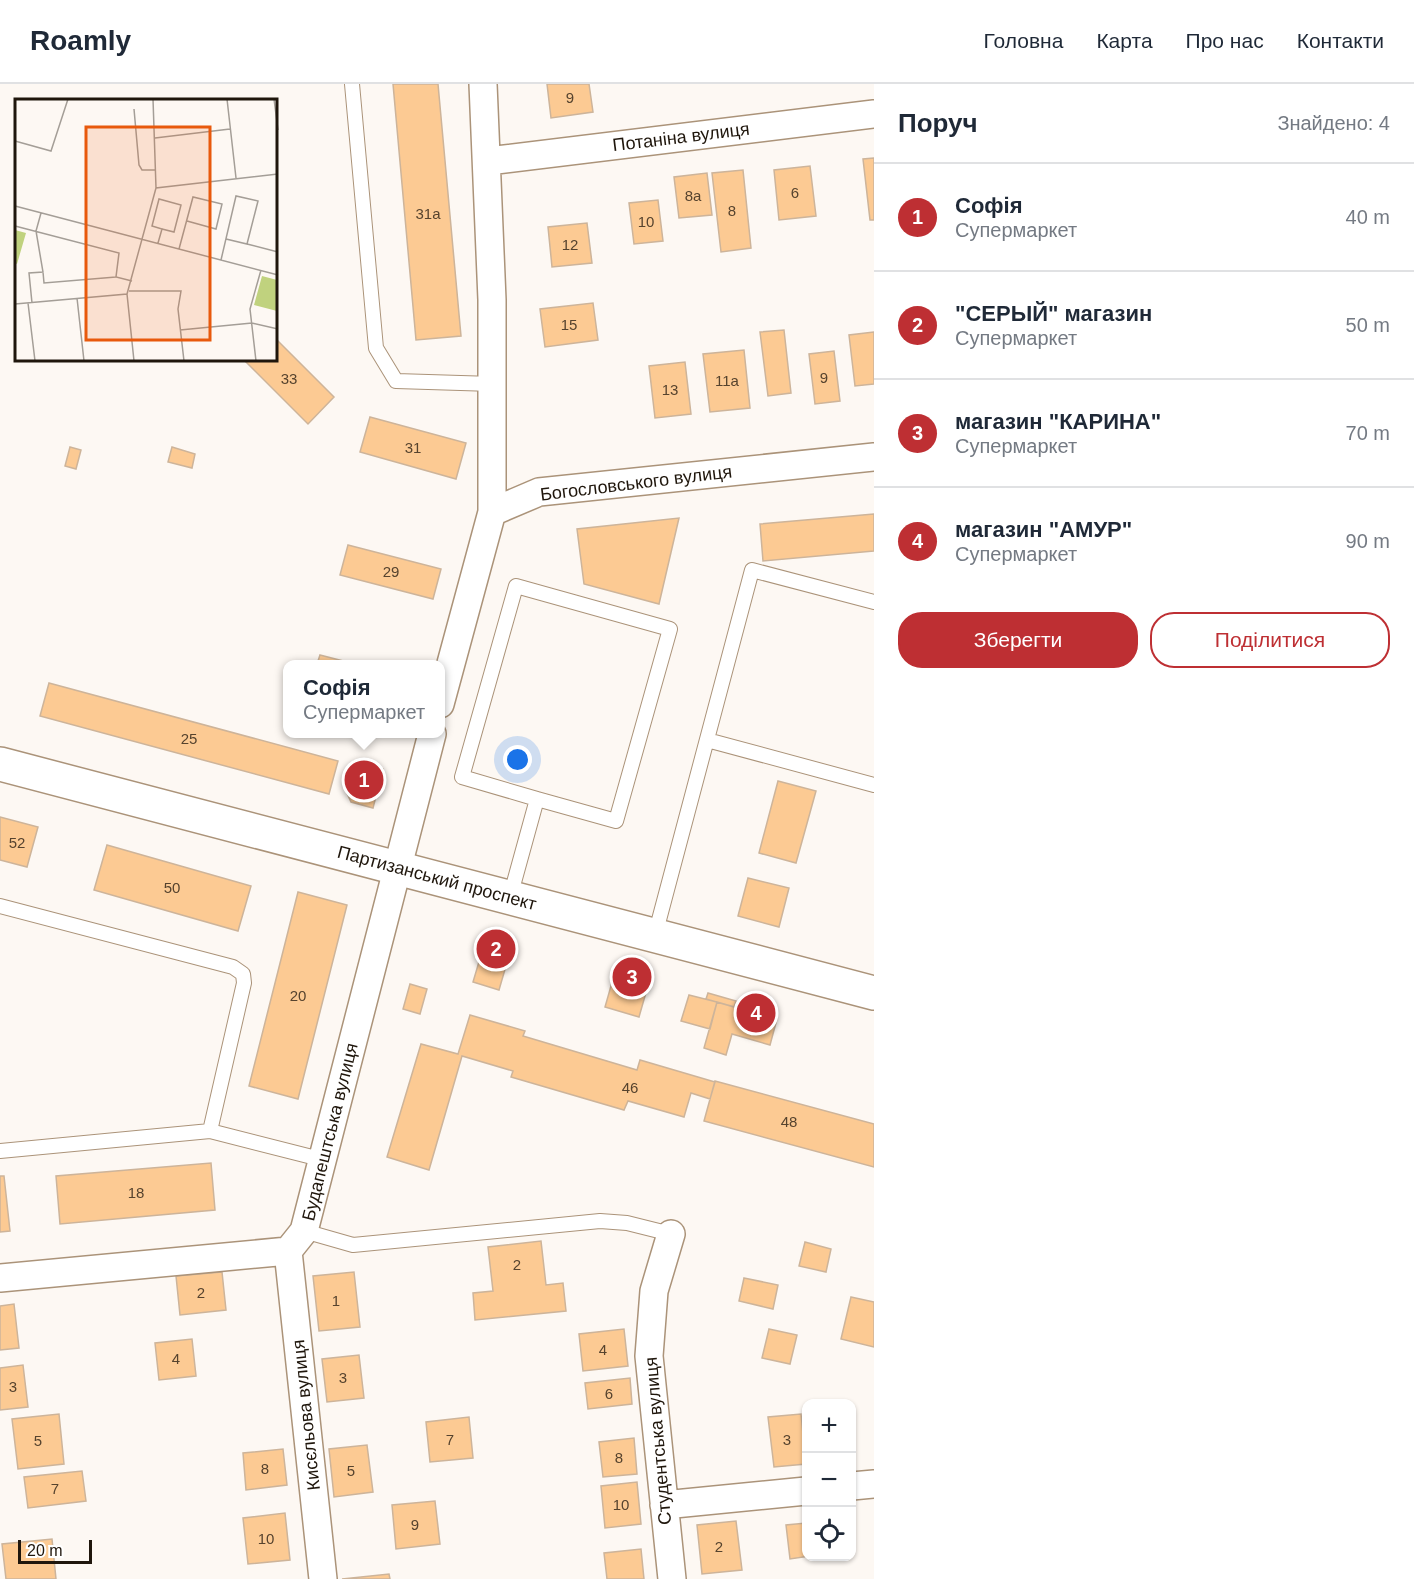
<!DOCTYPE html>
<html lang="uk">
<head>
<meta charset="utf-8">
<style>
	body { margin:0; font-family:Helvetica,sans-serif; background:#f6f6f7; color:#1f2937 }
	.controls { position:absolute; right:18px; bottom:18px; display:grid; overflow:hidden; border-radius:12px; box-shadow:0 2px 4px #0004 }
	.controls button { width:54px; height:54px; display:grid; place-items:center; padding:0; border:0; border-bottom:2px solid #e0e1e3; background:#fff; color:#1f2937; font:30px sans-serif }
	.scale { position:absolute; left:18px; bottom:15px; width:74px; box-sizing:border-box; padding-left:6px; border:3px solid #1f160c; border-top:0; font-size:16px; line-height:21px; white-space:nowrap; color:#1f160c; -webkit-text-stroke:4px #fff; paint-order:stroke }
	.you { position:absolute; left:518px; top:676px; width:21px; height:21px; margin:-15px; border:4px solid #fff; border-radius:50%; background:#1a73e8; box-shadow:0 0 0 9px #1a73e833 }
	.badge { display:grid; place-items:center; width:39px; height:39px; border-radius:50%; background:#be2f33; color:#fff; font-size:20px; font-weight:700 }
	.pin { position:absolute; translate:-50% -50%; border:3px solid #fff; box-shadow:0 2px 6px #0006 }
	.popup { position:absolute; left:283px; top:576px; width:162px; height:78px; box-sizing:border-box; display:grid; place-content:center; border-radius:12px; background:#fff; filter:drop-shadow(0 2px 4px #0005); font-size:20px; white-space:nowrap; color:#747a83 }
	.popup b { font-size:22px; color:#1f2937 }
	.popup::after { content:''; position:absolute; left:50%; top:100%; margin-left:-12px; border:12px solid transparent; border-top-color:#fff }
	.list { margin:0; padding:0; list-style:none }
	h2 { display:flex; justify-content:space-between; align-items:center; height:78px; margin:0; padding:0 24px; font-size:26px }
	h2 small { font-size:20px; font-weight:400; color:#747a83 }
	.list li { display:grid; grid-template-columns:39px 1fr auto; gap:18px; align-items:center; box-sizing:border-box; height:108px; padding:0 24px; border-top:2px solid #e0e1e3 }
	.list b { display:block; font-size:22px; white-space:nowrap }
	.list p { margin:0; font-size:20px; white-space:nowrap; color:#747a83 }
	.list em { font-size:20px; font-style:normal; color:#747a83 }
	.actions { display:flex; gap:12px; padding:18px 24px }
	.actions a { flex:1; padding:14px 0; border:2px solid #be2f33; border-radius:24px; text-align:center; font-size:21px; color:#be2f33 }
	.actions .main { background:#be2f33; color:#fff }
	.icon { flex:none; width:33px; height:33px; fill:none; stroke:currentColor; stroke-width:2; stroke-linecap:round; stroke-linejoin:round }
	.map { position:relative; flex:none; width:874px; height:1495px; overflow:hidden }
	header { display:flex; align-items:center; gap:36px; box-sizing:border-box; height:84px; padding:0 30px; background:#fff; border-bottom:2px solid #e0e1e3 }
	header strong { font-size:28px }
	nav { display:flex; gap:33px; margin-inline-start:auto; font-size:21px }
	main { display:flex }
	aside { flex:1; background:#fff }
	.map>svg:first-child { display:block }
	.building { fill:#fcca93; stroke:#cdb49a; stroke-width:1.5 }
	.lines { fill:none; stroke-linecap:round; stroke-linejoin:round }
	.lane-casing { stroke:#ab9379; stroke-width:16 }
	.street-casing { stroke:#ab9379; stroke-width:30 }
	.secondary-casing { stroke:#ab9379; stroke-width:36 }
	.lane { stroke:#fff; stroke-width:14 }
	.street { stroke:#fff; stroke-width:27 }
	.secondary { stroke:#fff; stroke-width:33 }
	.labels { text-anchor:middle; stroke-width:4.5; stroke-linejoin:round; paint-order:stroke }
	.number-label { font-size:15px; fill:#56432e }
	.street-label { font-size:18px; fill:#1f160c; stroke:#fff }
	.inset-road { fill:none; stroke:#a49e97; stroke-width:1.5 }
	.view { fill:#e8590c; fill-opacity:0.15; stroke:#e8590c; stroke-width:3 }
	.inset-edge { fill:none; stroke:#1f160c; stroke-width:3 }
</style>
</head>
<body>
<header>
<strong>Roamly</strong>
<nav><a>Головна</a><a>Карта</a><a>Про нас</a><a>Контакти</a></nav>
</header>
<main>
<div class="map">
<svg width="874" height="1495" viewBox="0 0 874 1495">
	<rect width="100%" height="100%" fill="#fdf8f3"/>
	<path class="building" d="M393,0H438L461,252L416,256Z
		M547,0H589L593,28L551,34Z
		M874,74V136H870L863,75Z
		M810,82L816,132L779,136L774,86Z
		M743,86L751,164L721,168L712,89Z
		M707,89L712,131L679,134L674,93Z
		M658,116L663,157L634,160L629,119Z
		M587,139L592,179L552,183L548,143Z
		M593,219L598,256L545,263L540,225Z
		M784,246L791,309L768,312L760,248Z
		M874,248V300L855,302L849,251Z
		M276,255L334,313L308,340L244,276H276Z
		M744,266L750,324L710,328L703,270Z
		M834,267L840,317L815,320L809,270Z
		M685,278L691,330L655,334L649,282Z
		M370,333L466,359L456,395L360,368Z
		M70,363L81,366L76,385L65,382Z
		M172,363L195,370L192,384L168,378Z
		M874,430V467L763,477L760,440Z
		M679,434L659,520L584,500L577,445Z
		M348,461L441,485L433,515L340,491Z
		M320,571L355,580H317Z
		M49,599L338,677L329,710L40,632Z
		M354,677L383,685L373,724L351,718L346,707Z
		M778,697L816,707L796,779L759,769Z
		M0,733L38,743L27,783L0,776Z
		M107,761L251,802L238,847L94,806Z
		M748,794L789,804L779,843L738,832Z
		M298,808L347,821L298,1015L249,1002Z
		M484,861L510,868L499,906L473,898Z
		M615,888L649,898L639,933L605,923Z
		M410,900L427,905L420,930L403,925Z
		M708,909L736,917L734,923L706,915Z
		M689,911L717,918L710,945L681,937Z
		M717,918L777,935L770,961L732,950L726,971L704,964Z
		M470,931L525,947L523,952L637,986L640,976L715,998L710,1015L691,1009L684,1033L628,1017L624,1026L511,993L513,987L462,972L429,1086L387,1073L421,960L458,970Z
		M715,997L874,1040V1083L704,1037Z
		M211,1079L215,1126L60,1140L56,1092Z
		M0,1092H4L10,1147L0,1148Z
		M541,1157L546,1201L563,1199L566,1227L475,1236L473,1209L493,1207L488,1163Z
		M805,1158L831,1165L826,1188L799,1182Z
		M222,1188L226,1226L180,1231L176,1192Z
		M354,1188L360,1243L319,1247L313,1192Z
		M744,1194L778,1201L773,1225L739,1217Z
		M851,1213L874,1218V1263L841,1255Z
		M14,1220L19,1264L0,1266V1222Z
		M624,1245L628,1282L583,1287L579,1250Z
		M769,1245L797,1251L790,1280L762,1274Z
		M192,1255L196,1292L159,1296L155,1259Z
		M359,1271L364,1314L327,1318L322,1275Z
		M23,1281L28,1323L0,1326V1284Z
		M630,1294L632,1320L588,1325L585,1299Z
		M59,1330L64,1380L18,1385L12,1335Z
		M801,1330L806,1380L774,1383L768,1333Z
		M469,1333L473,1374L430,1378L426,1338Z
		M634,1354L637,1390L603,1393L599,1358Z
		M367,1361L373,1408L334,1413L329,1365Z
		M283,1365L287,1401L246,1406L243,1369Z
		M82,1387L86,1417L28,1424L24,1393Z
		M637,1398L641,1440L605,1444L601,1402Z
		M435,1417L440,1460L396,1465L392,1421Z
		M285,1429L290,1476L248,1480L243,1434Z
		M736,1437L742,1486L702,1490L697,1441Z
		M806,1439V1472H810L790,1475L786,1441Z
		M52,1455L56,1495H6L2,1460Z
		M641,1465L644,1495H607L604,1469Z
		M389,1490L390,1495H342Z"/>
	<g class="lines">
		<g class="lane-casing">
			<path id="lane" d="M352,0L376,264L396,297L493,300
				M707,656L874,701
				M510,813L537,715L462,693L516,502L670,545L616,737L537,715
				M0,822L233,883L243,890L244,899L210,1047L324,1076
				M655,851L752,486L874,518
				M0,1067L210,1047
				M304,1147L353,1161L600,1137L627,1139L671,1150"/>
		</g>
		<g class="street-casing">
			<path id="street" d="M483,0L492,216V428
				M488,77L874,30
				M440,620L492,428L539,408L874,373
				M671,1150L654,1207L649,1272L672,1495
				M288,1167L323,1495
				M0,1194L288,1167L304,1147L432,650
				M852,1402L874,1400
				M664,1421L806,1407"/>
		</g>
		<g class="secondary-casing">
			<path id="secondary" d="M0,680L874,909"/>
		</g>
		<use href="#lane" class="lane"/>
		<use href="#street" class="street"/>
		<use href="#secondary" class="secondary"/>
	</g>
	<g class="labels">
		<g class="number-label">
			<text x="570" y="19">9</text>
			<text x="795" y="114">6</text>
			<text x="693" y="117">8а</text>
			<text x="732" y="132">8</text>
			<text x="428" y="135">31а</text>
			<text x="646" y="143">10</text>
			<text x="570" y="166">12</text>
			<text x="569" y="246">15</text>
			<text x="824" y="299">9</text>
			<text x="289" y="300">33</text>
			<text x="727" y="302">11а</text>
			<text x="670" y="311">13</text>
			<text x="413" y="369">31</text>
			<text x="391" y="493">29</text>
			<text x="189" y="660">25</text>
			<text x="17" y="764">52</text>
			<text x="172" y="809">50</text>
			<text x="298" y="917">20</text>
			<text x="630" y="1009">46</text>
			<text x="789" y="1043">48</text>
			<text x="136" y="1114">18</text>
			<text x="517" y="1186">2</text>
			<text x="201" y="1214">2</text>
			<text x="336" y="1222">1</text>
			<text x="603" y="1271">4</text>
			<text x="176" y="1280">4</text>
			<text x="343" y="1299">3</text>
			<text x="13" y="1308">3</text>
			<text x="609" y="1315">6</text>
			<text x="450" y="1361">7</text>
			<text x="787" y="1361">3</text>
			<text x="38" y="1362">5</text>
			<text x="619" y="1379">8</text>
			<text x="265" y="1390">8</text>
			<text x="351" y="1392">5</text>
			<text x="55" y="1410">7</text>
			<text x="621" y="1426">10</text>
			<text x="415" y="1446">9</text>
			<text x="266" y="1460">10</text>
			<text x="719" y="1468">2</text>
		</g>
		<g class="street-label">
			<text transform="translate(681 53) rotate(-7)" y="6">Потаніна вулиця</text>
			<text transform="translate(636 399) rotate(-7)" y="6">Богословського вулиця</text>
			<text transform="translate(437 794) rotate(15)" y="6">Партизанський проспект</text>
			<text transform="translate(330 1048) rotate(-76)" y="6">Будапештська вулиця</text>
			<text transform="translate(306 1331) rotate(-96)" y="6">Кисєльова вулиця</text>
			<text transform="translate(658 1357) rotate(-95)" y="6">Студентська вулиця</text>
		</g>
	</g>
	<g transform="translate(15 15)">
		<rect width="262" height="262" fill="#fdf8f3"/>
		<path d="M0,131L11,134L2,165L0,164ZM247,177L262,181V212L239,206Z" fill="#c0d27e"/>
		<path class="inset-road" d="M138,0L141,89M212,0L221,79M259,0L263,31M119,10L124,66L127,71H141M140,39L215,30M0,42L36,52L53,0M0,107L263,176M0,127L104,154L101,178L117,182M143,144L147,130L137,127L144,100L166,106L159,133L147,130M232,145L263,153M164,150L178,98L207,105L201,130L172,122M206,161L221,97L243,102L232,145L211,140M28,173L29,184L101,178M114,192H166L163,210L169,262M112,195L119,262M62,199L69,262M13,204L20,262M17,204L14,174L28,173L21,132L26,114M0,205L112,195L141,89L263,75M165,231L237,224L263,230M241,262L235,210L246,171"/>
		<path class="view" d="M71,28H195V241H71Z"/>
		<rect width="262" height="262" class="inset-edge"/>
	</g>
</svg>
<div class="controls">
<button>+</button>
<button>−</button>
<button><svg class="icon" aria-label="locate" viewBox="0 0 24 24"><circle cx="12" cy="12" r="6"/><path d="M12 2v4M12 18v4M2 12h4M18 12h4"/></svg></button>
</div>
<div class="scale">20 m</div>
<div class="you"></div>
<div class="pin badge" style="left:364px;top:696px">1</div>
<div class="popup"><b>Софія</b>Супермаркет</div>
<div class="pin badge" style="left:496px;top:865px">2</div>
<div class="pin badge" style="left:632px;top:893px">3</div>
<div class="pin badge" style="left:756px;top:929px">4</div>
</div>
<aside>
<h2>Поруч<small>Знайдено: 4</small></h2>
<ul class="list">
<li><span class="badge">1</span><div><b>Софія</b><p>Супермаркет</p></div><em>40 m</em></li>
<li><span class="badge">2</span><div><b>&quot;СЕРЫЙ&quot; магазин</b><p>Супермаркет</p></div><em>50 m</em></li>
<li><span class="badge">3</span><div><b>магазин &quot;КАРИНА&quot;</b><p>Супермаркет</p></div><em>70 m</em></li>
<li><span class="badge">4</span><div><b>магазин &quot;АМУР&quot;</b><p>Супермаркет</p></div><em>90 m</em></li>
</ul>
<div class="actions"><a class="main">Зберегти</a><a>Поділитися</a></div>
</aside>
</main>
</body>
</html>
